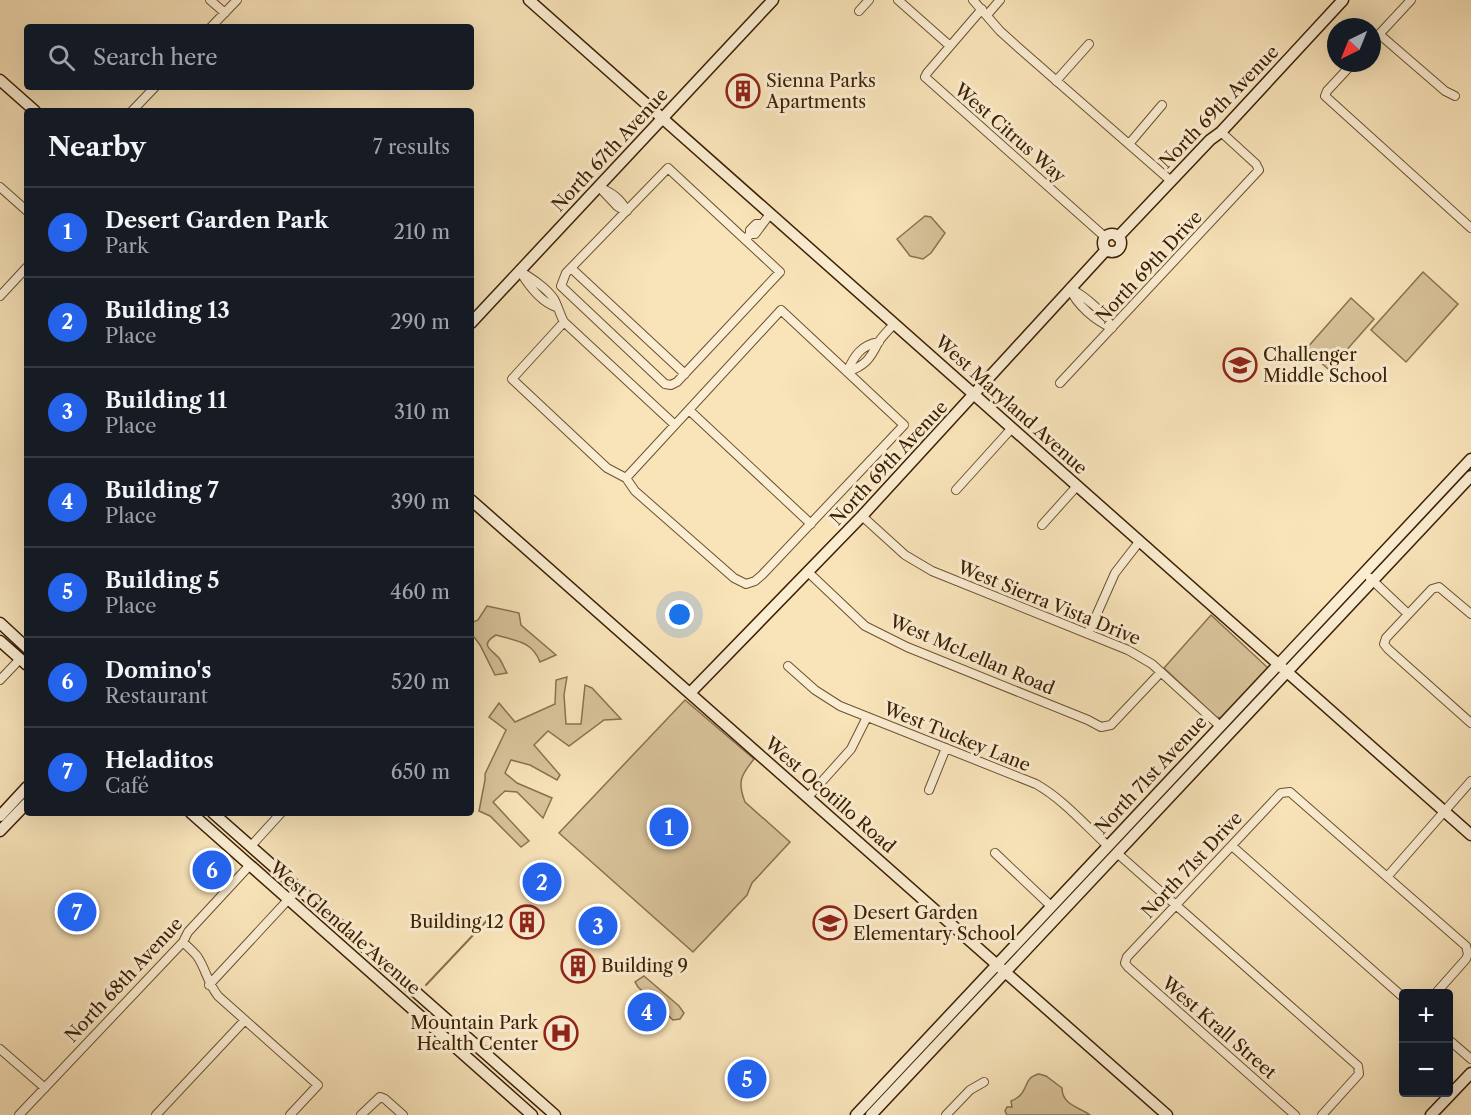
<!DOCTYPE html>
<html lang="en">
<head>
<meta charset="utf-8">
<style>
	body { margin:0; font-family:"Libre Caslon Text",serif; background:#242831; color:#f1f3f6 }
	.controls { position:absolute; right:18px; bottom:18px; display:grid; overflow:hidden; border-radius:6px; box-shadow:0 6px 24px #0002 }
	.controls button { width:54px; height:54px; display:grid; place-items:center; padding:0; border:0; border-bottom:2px solid #363941; background:#171b24; color:#f1f3f6; font:30px sans-serif }
	.compass { position:absolute; left:1327px; top:18px; width:54px; height:54px; border-radius:50%; background:#171b24; box-shadow:0 6px 24px #0002; rotate:223deg }
	.you { position:absolute; left:680px; top:615px; width:21px; height:21px; margin:-15px; border:4px solid #fff; border-radius:50%; background:#1a73e8; box-shadow:0 0 0 9px #1a73e833 }
	.badge { display:grid; place-items:center; width:39px; height:39px; border-radius:50%; background:#2563eb; color:#fff; font-size:20px; font-weight:700 }
	.pin { position:absolute; translate:-50% -50%; border:3px solid #fff; box-shadow:0 2px 6px #0006 }
	.list { margin:0; padding:0; list-style:none }
	h2 { display:flex; justify-content:space-between; align-items:center; height:78px; margin:0; padding:0 24px; font-size:26px }
	h2 small { font-size:20px; font-weight:400; color:#9ea1a6 }
	.list li { display:grid; grid-template-columns:39px 1fr auto; gap:18px; align-items:center; box-sizing:border-box; height:90px; padding:0 24px; border-top:2px solid #363941 }
	.list b { display:block; font-size:22px; white-space:nowrap }
	.list p { margin:0; font-size:20px; white-space:nowrap; color:#9ea1a6 }
	.list em { font-size:20px; font-style:normal; color:#9ea1a6 }
	.icon { flex:none; width:33px; height:33px; fill:none; stroke:currentColor; stroke-width:2; stroke-linecap:round; stroke-linejoin:round }
	.map { position:relative; flex:none; width:1471px; height:1115px; overflow:hidden }
	.search { position:absolute; background:#171b24; box-shadow:0 6px 24px #0002; left:24px; top:24px; width:450px; height:66px; display:flex; align-items:center; gap:15px; box-sizing:border-box; padding:0 21px; border-radius:6px; color:#9ea1a6; font-size:22px }
	.panel { position:absolute; background:#171b24; box-shadow:0 6px 24px #0002; left:24px; top:108px; width:450px; height:708px; border-radius:6px }
	.map>svg:first-child { display:block }
	.green { fill:#d9c39b; stroke:#8a724f; stroke-width:1.5 }
	.lines { fill:none; stroke-linecap:round; stroke-linejoin:round }
	.stream { stroke:#876d4c; stroke-width:2 }
	.street-casing { stroke:#6b5131; stroke-width:10 }
	.secondary-casing { stroke:#3c2003; stroke-width:13 }
	.street { stroke:#fbedd2; stroke-width:8 }
	.secondary { stroke:#fbedd2; stroke-width:10 }
	.labels { text-anchor:middle; stroke-width:6; stroke-linejoin:round; paint-order:stroke }
	.poi-label { font-size:18px; fill:#3c2003; stroke:#fbedd2; text-anchor:start }
	.street-label { font-size:18px; fill:#3c2003; stroke:#fbedd2 }
</style>
</head>
<body>
<div class="map">
<svg width="1471" height="1115" viewBox="0 0 1471 1115">
	<rect width="100%" height="100%" fill="#f9e4ba"/>
	<filter id="stains"><feTurbulence type="fractalNoise" baseFrequency=".00333" numOctaves="4"/><feColorMatrix values="0 0 0 0 .2 0 0 0 0 .09 0 0 0 0 .02 0 0 0 .5 -.17"/></filter>
	<radialGradient id="worn" r=".72"><stop offset=".6" stop-color="#630" stop-opacity="0"/><stop offset="1" stop-color="#630" stop-opacity=".3"/></radialGradient>
	<path class="green" d="M925,216L931,217L945,233L931,253L923,259L910,256L897,239Z
		M1423,272L1458,304L1406,362L1371,330Z
		M1351,298L1374,319L1329,370L1306,349Z
		M487,606L519,613L521,625L556,655L540,662C532,641 516,641 496,635C479,645 491,649 499,658C502,662 504,668 507,673L495,675L480,645L471,633V623L478,620Z
		M1211,615L1267,667V670L1221,718L1216,717L1164,668Z
		M567,677L564,695L566,724H581L585,685L592,688L621,719L604,720L569,746L548,731L534,745L560,775L557,780L530,765L511,760L505,773L517,783L552,798L543,818L517,792L505,791L493,802L529,841L521,847L490,816L479,811L485,780V774L506,730L489,717L499,703L515,722L555,704L556,680Z
		M685,700L754,759C741,775 737,782 745,802L790,842L752,883L747,895L693,952L559,833Z
		M644,976L679,1006L684,1013L680,1019L673,1020L638,987L635,982Z
		M1039,1074L1046,1076L1062,1088C1062,1105 1079,1107 1090,1115H1007L1005,1111L1007,1107H1012L1011,1101C1031,1093 1021,1078 1039,1074Z"/>
	<g class="lines">
		<path class="stream" d="M426,985L493,914"/>
		<g class="street-casing">
			<path id="street" d="M210,0L225,13
				M898,0L950,46
				M973,0L1000,31L1020,49L1171,181
				M982,9L927,73L925,77L1105,237
				M859,11L869,0
				M987,15L1000,0
				M211,27L237,0
				M1379,34L1445,91L1455,96
				M1372,42L1411,0
				M1353,63L1327,91L1325,96L1471,228
				M1056,81L1089,44
				M132,111L155,87
				M1129,144L1162,105
				M668,168L780,272L677,382L671,385L665,384L561,286L566,273Z
				M0,187L27,211
				M599,187C612,193 620,198 627,211
				M601,189L617,206L625,211
				M750,234H755L770,214
				M747,238L750,234V230L756,224H761
				M571,268L685,374
				M520,271C531,278 547,288 554,299C558,306 560,315 564,322L675,425
				M521,273C529,286 541,302 556,307
				M1070,288C1076,305 1096,321 1112,328
				M1070,288C1086,297 1104,312 1112,328
				M0,296L27,267
				M781,310L904,425L762,575L755,581L746,584L734,578L635,491L626,478Z
				M564,322L512,379L607,468L626,478
				M847,372C865,366 870,359 878,343C882,336 889,330 894,324
				M847,372C854,356 861,345 879,342
				M1060,383L1259,170L1256,164L1221,132
				M689,410L811,524
				M956,490L1012,428
				M862,516L905,555L932,571L1128,650L1152,664L1220,726
				M1042,525L1077,486
				M808,572L865,626L907,647L1088,720L1101,727L1111,725L1161,672
				M1370,578L1408,614
				M1471,614L1439,587L1432,589L1386,638L1384,644L1388,649L1471,723
				M1088,634L1115,573L1139,542
				M788,666L815,690L840,706L1036,784C1064,800 1084,824 1108,846
				M0,680L20,659
				M929,790L946,748
				M808,797L851,749L867,717
				M251,846L281,813
				M1232,846L1404,998
				M995,853L1051,906
				M1117,853L1358,1066L1359,1074L1322,1115
				M1387,877L1471,781
				M183,942C187,946 193,951 197,956C206,969 207,982 218,996L318,1085L290,1115
				M209,985L299,888
				M1448,1039L1471,1059
				M0,1049L45,1088
				M19,1115L183,942L188,932L250,865
				M156,1115L245,1020
				M361,1115L380,1097L385,1099L403,1115
				M946,1115L970,1090L984,1082
				M1295,1115L1128,967L1125,963L1127,957L1281,793L1290,792L1466,946L1468,954L1466,959L1435,994"/>
		</g>
		<g class="secondary-casing">
			<path id="secondary" d="M529,0L1471,835
				M0,80L35,111
				M1103 243a9 9 0 1 1 18 0a9 9 0 1 1-18 0Z
				M1118,237L1210,140L1221,132L1343,0
				M471,323L773,0
				M471,500L1167,1115
				M0,623L27,648
				M0,641L27,665
				M690,693L862,516L1106,250
				M191,813L532,1115
				M213,813L555,1115
				M0,816L27,787
				M0,831L27,803
				M856,1115L1471,459
				M871,1115L1471,476
				M1431,1115L1471,1073"/>
		</g>
		<use href="#street" class="street"/>
		<use href="#secondary" class="secondary"/>
	</g>
	<defs>
		<g id="building-ring" transform="scale(1.725)"><circle r="9.5" fill="#fbedd2" stroke="#8f2418" stroke-width="1.5"/><path d="M-4-6H4V6H1V3H-1V6H-4ZM-2.5-4.3h1.7v1.8h-1.7ZM.8-4.3h1.7v1.8H.8ZM-2.5-1h1.7V.8h-1.7ZM.8-1h1.7V.8H.8Z" fill="#8f2418"/></g>
		<g id="school-ring" transform="scale(1.725)"><circle r="9.5" fill="#fbedd2" stroke="#8f2418" stroke-width="1.5"/><path d="M0-5L7-2L0 1L-7-2ZM-4 1L0 2.5L4 1V4Q0 6-4 4Z" fill="#8f2418"/></g>
		<g id="hospital-ring" transform="scale(1.725)"><circle r="9.5" fill="#fbedd2" stroke="#8f2418" stroke-width="1.5"/><path d="M-5-5h3v3.5h4V-5h3V5h-3V1.5h-4V5h-3Z" fill="#8f2418"/></g>
	</defs>
	<g fill-rule="evenodd">
		<use href="#building-ring" x="743" y="91"/>
		<use href="#school-ring" x="1240" y="365"/>
		<use href="#building-ring" x="527" y="922"/>
		<use href="#school-ring" x="830" y="923"/>
		<use href="#building-ring" x="578" y="966"/>
		<use href="#hospital-ring" x="561" y="1033"/>
	</g>
	<g class="labels">
		<g class="poi-label">
			<text x="766" y="87">Sienna Parks<tspan x="766" dy="21">Apartments</tspan></text>
			<text x="1263" y="361">Challenger<tspan x="1263" dy="21">Middle School</tspan></text>
			<text x="853" y="919">Desert Garden<tspan x="853" dy="21">Elementary School</tspan></text>
			<text x="504" y="928" text-anchor="end">Building 12</text>
			<text x="601" y="972">Building 9</text>
			<text x="538" y="1029" text-anchor="end">Mountain Park<tspan x="538" dy="21">Health Center</tspan></text>
		</g>
		<g class="street-label">
			<text transform="translate(1219 107) rotate(-46)" y="6">North 69th Avenue</text>
			<text transform="translate(1010 133) rotate(41)" y="6">West Citrus Way</text>
			<text transform="translate(610 150) rotate(-47)" y="6">North 67th Avenue</text>
			<text transform="translate(1149 267) rotate(-47)" y="6">North 69th Drive</text>
			<text transform="translate(1011 405) rotate(42)" y="6">West Maryland Avenue</text>
			<text transform="translate(889 463) rotate(-47)" y="6">North 69th Avenue</text>
			<text transform="translate(1049 603) rotate(22)" y="6">West Sierra Vista Drive</text>
			<text transform="translate(972 655) rotate(23)" y="6">West McLellan Road</text>
			<text transform="translate(957 737) rotate(22)" y="6">West Tuckey Lane</text>
			<text transform="translate(1151 775) rotate(-47)" y="6">North 71st Avenue</text>
			<text transform="translate(830 795) rotate(41)" y="6">West Ocotillo Road</text>
			<text transform="translate(1192 865) rotate(-47)" y="6">North 71st Drive</text>
			<text transform="translate(345 928) rotate(41)" y="6">West Glendale Avenue</text>
			<text transform="translate(124 980) rotate(-47)" y="6">North 68th Avenue</text>
			<text transform="translate(1219 1028) rotate(41)" y="6">West Krall Street</text>
		</g>
	</g>
	<rect width="100%" height="100%" filter="url(#stains)"/>
	<rect width="100%" height="100%" fill="url(#worn)"/>
</svg>
<div class="controls">
<button>+</button>
<button>−</button>
</div>
<svg class="compass" viewBox="-18 -18 36 36"><path d="M0-13l5 13h-10z" fill="#e53935"/><path d="M0 13l5-13h-10z" fill="#9ea1a6"/></svg>
<div class="you"></div>
<div class="pin badge" style="left:669px;top:827px">1</div>
<div class="pin badge" style="left:542px;top:882px">2</div>
<div class="pin badge" style="left:598px;top:926px">3</div>
<div class="pin badge" style="left:647px;top:1012px">4</div>
<div class="pin badge" style="left:747px;top:1079px">5</div>
<div class="pin badge" style="left:212px;top:870px">6</div>
<div class="pin badge" style="left:77px;top:912px">7</div>
<div class="search"><svg class="icon" aria-label="search" viewBox="0 0 24 24"><circle cx="10" cy="10" r="6"/><path d="M15 15l6 6"/></svg>Search here</div>
<section class="panel">
<h2>Nearby<small>7 results</small></h2>
<ul class="list">
<li><span class="badge">1</span><div><b>Desert Garden Park</b><p>Park</p></div><em>210 m</em></li>
<li><span class="badge">2</span><div><b>Building 13</b><p>Place</p></div><em>290 m</em></li>
<li><span class="badge">3</span><div><b>Building 11</b><p>Place</p></div><em>310 m</em></li>
<li><span class="badge">4</span><div><b>Building 7</b><p>Place</p></div><em>390 m</em></li>
<li><span class="badge">5</span><div><b>Building 5</b><p>Place</p></div><em>460 m</em></li>
<li><span class="badge">6</span><div><b>Domino's</b><p>Restaurant</p></div><em>520 m</em></li>
<li><span class="badge">7</span><div><b>Heladitos</b><p>Café</p></div><em>650 m</em></li>
</ul>
</section>
</div>
</body>
</html>
